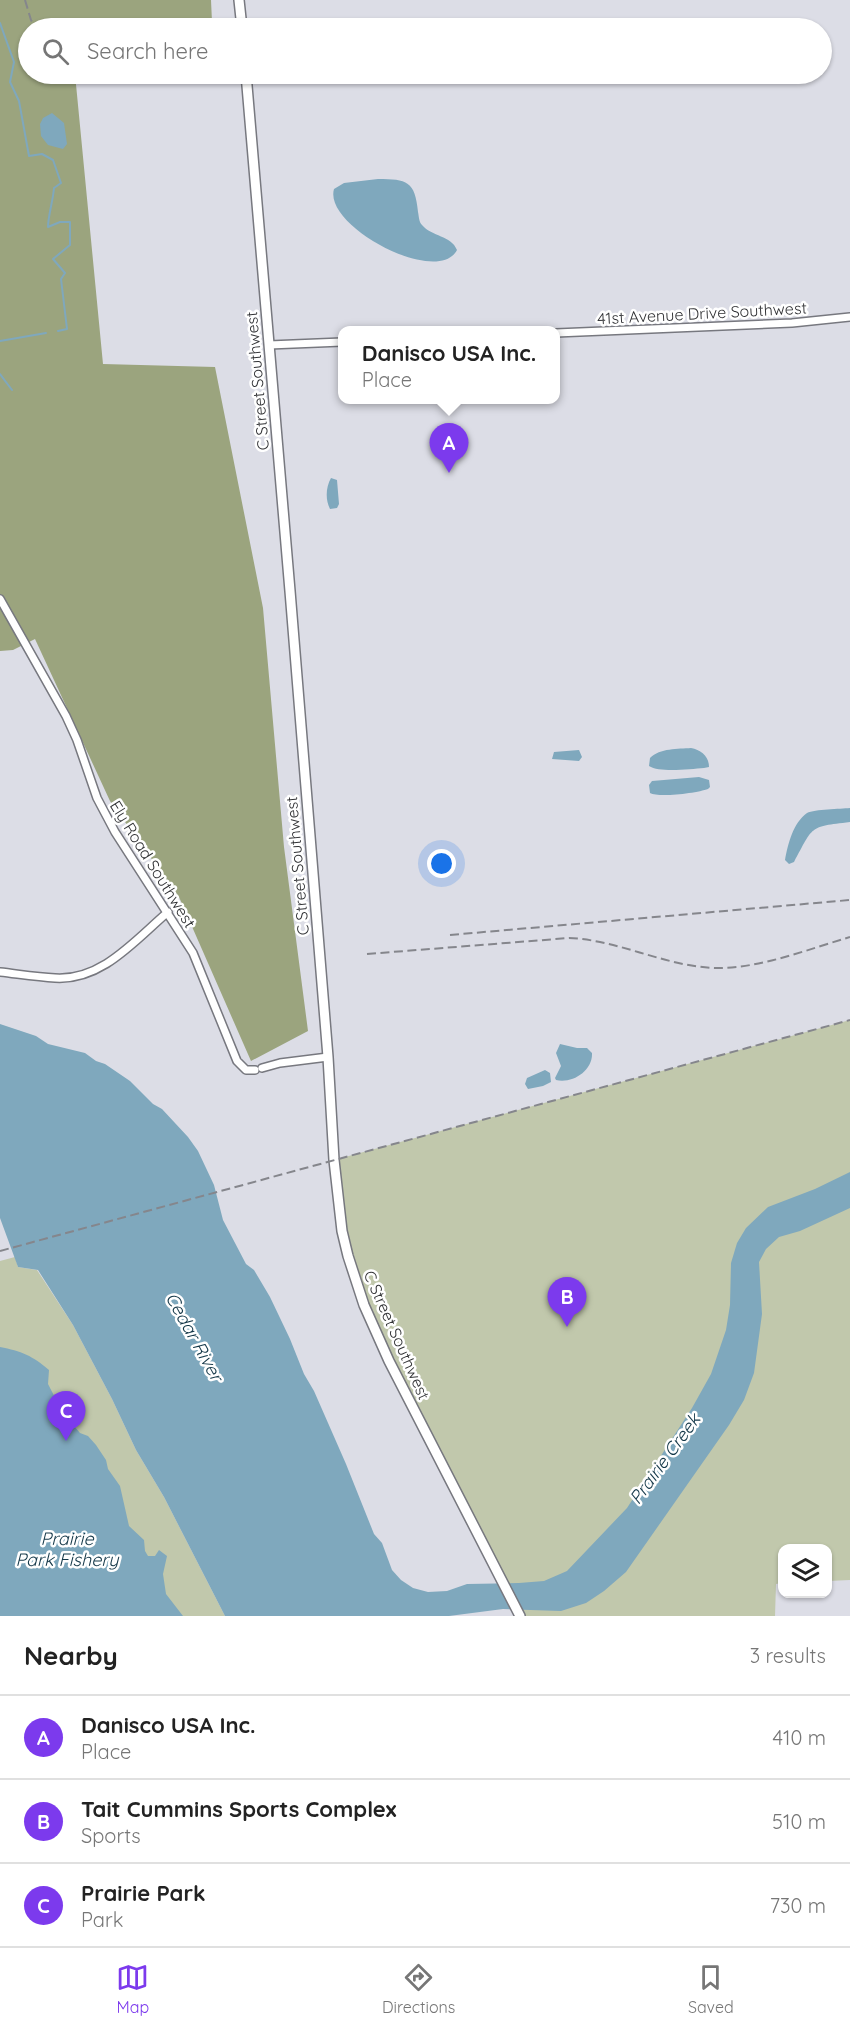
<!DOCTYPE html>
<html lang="en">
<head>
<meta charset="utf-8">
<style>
	body { margin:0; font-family:Quicksand,sans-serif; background:#f2f2f2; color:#222 }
	.controls { position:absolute; right:18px; bottom:18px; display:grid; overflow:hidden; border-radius:12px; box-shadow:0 2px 4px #0004 }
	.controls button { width:54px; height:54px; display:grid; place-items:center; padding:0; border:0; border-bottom:2px solid #e0e0e0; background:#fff; color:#222; font:30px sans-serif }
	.you { position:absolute; left:442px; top:864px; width:21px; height:21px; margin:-15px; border:4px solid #fff; border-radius:50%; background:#1a73e8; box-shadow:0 0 0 9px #1a73e833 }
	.badge { display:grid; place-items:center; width:39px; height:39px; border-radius:50%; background:#7c3aed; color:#fff; font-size:20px; font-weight:700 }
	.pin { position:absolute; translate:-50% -50px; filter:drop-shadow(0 2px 3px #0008) }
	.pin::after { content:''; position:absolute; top:32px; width:21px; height:18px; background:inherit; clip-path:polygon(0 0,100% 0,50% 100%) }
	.popup { position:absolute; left:338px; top:326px; width:222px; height:78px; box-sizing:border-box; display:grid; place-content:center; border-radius:12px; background:#fff; filter:drop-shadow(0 2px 4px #0005); font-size:20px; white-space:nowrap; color:#767676 }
	.popup b { font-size:22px; color:#222 }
	.popup::after { content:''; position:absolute; left:50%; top:100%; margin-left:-12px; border:12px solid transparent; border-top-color:#fff }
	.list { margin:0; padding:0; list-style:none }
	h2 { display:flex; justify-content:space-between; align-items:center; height:78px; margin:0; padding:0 24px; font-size:26px }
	h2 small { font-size:20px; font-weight:400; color:#767676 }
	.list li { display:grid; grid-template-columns:39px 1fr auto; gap:18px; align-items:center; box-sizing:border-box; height:84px; padding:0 24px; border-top:2px solid #e0e0e0 }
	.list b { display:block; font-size:22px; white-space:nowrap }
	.list p { margin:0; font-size:20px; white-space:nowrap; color:#767676 }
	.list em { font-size:20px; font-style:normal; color:#767676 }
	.icon { flex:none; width:33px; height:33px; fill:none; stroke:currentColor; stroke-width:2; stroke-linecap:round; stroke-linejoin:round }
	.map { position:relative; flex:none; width:850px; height:1616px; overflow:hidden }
	.search { position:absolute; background:#fff; box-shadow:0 2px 4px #0004; left:18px; right:18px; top:18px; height:66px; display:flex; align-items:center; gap:15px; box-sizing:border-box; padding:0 21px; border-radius:33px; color:#767676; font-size:22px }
	.sheet { height:330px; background:#fff }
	nav { display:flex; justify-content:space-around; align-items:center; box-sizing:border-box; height:84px; border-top:2px solid #e0e0e0; background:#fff; font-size:16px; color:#767676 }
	nav a { display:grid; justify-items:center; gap:3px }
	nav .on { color:#7c3aed }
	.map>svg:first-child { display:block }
	.green { fill:#c1c8ac }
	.forest { fill:#9ba47e }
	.water { fill:#7fa8bd }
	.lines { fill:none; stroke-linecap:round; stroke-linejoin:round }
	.stream { stroke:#7fa8bd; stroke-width:2 }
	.minor-casing { stroke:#77787f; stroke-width:10 }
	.major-casing { stroke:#77787f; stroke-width:12 }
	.minor { stroke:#fff; stroke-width:7 }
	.major { stroke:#fff; stroke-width:9 }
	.rail { stroke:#85868c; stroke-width:2; stroke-dasharray:9 4.5; stroke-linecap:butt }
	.labels { text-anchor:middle; stroke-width:5; stroke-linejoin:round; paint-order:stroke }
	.street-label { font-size:16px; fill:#313235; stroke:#fff }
	.water-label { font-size:18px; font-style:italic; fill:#123647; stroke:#fff }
</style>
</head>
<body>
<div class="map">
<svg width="850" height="1616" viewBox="0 0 850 1616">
	<rect width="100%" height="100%" fill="#dcdde6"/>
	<path class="green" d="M850,1020V1580L828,1581V1548H782V1583L776,1584L775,1616H520L409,1401L348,1256L334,1160Z
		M15,1257L18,1267L37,1270L73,1325L112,1399L136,1450L164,1497L225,1616H0V1261Z"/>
	<path class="forest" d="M0,0H211L212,22L138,28H28V74H75L103,364L215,367L263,608L284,847L308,1031L251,1061L179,897L110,801L35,639L13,650L0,651Z"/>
	<path class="water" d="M52,113L64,123L67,144L63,149L48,145L41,136L40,124L43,118Z
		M378,179C407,179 415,181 418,212C419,217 419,222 422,225C432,237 451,235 457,250C438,287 323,226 334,189L344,183Z
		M331,478L337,480L339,504L337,508L330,509C325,499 326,487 331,478Z
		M691,748C701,750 709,756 709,767L704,768C690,769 660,773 649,766L650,758C660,748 678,749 691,748Z
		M579,750L582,757L579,761L552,759L554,752Z
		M699,777L709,780L710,787L708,789C697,793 659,798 650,793L649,785L652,781Z
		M850,808V822C808,827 814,826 794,862L789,864L785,860C788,844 793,823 807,813C815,809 840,809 850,808Z
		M0,1024L36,1036L48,1044L85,1053L96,1061L105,1064L130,1081L153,1104L162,1109L188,1137L198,1151L214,1185L223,1220L246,1264L254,1270L270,1297L290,1339L304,1374L314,1391L346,1464L374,1534L382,1543L392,1570L401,1580L413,1588L428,1592L447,1591L467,1584L519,1583L544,1581L567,1571L627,1508L692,1408L711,1374L726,1330L730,1305L731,1263L737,1243L746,1228L768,1207L815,1189L850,1172V1208L800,1231L779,1237L766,1249L759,1262L762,1314L754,1373L744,1400L729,1425L626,1572L604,1591L586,1603L561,1611L503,1609L449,1616H225L164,1497L136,1450L112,1399L73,1325L38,1270L18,1267L0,1218Z
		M560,1044L577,1048H587L592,1053C593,1071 572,1084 556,1080L555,1078L561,1066L556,1053Z
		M545,1070L550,1073L551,1082L543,1086L528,1089L525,1084L527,1078Z
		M0,1347C21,1351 33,1356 49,1370L48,1384L63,1413L80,1433L88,1436L96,1445L106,1460L108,1469L120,1486L129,1526L144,1540L145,1551L148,1556H155L159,1550L167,1556L163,1574L166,1594L183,1616H0Z"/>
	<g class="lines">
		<path class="stream" d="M0,23L14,62L10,82L19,101L29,156L42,154L53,160L61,183L54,188C53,201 48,216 48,227L60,222H70V245L53,259L65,273L61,279L67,329L58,331
			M0,341L46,333
			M0,374L12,390"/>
		<g class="minor-casing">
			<path id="minor" d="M556,333L792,323L850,317
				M269,345L342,342
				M0,599L66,716L77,740L97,798L115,832L193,953L237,1061L246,1070H255
				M0,972C18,974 37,977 55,978C102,981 135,940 168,912
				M262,1068L280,1063L328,1057"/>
		</g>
		<g class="major-casing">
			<path id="major" d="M239,0L242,28
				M246,74L290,591L328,1057L334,1160L342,1231L348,1256L364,1305L389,1361L520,1616"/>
		</g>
		<use href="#minor" class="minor"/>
		<use href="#major" class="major"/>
		<path class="rail" d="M25,0L31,20L36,28
			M92,74L112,77L150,74
			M450,935L850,900
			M367,954L569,938C620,940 668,968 719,968C761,968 809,949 850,937
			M0,1251L850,1020"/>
	</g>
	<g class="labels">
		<g class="street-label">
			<text transform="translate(702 313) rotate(-3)" y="6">41st Avenue Drive Southwest</text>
			<text transform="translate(257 381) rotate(-95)" y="6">C Street Southwest</text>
			<text transform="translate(153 864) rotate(58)" y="6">Ely Road Southwest</text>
			<text transform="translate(297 866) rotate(-95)" y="6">C Street Southwest</text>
			<text transform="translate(397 1335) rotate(66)" y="6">C Street Southwest</text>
		</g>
		<g class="water-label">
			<text transform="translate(194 1337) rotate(61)" y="6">Cedar River</text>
			<text transform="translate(665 1459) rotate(-54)" y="6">Prairie Creek</text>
			<text x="67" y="1545">Prairie<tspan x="67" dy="21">Park Fishery</tspan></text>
		</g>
	</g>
</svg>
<div class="controls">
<button><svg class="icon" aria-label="layers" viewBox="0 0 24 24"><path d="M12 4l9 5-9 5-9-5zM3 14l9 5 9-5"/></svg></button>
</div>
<div class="you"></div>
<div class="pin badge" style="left:449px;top:473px">A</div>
<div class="popup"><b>Danisco USA Inc.</b>Place</div>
<div class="pin badge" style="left:567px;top:1327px">B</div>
<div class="pin badge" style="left:66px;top:1441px">C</div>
<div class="search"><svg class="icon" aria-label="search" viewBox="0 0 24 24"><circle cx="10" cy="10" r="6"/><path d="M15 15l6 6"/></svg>Search here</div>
</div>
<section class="sheet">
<h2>Nearby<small>3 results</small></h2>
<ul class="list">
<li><span class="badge">A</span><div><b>Danisco USA Inc.</b><p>Place</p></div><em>410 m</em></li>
<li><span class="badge">B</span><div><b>Tait Cummins Sports Complex</b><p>Sports</p></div><em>510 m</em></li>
<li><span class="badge">C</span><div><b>Prairie Park</b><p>Park</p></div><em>730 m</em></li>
</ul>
</section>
<nav>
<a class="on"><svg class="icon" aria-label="map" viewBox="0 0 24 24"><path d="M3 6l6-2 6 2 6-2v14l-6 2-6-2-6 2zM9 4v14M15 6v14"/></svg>Map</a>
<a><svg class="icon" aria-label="directions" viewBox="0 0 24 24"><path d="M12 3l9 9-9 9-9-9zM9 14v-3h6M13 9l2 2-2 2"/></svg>Directions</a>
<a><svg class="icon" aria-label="saved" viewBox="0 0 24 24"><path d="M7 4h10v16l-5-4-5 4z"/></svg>Saved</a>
</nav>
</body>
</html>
